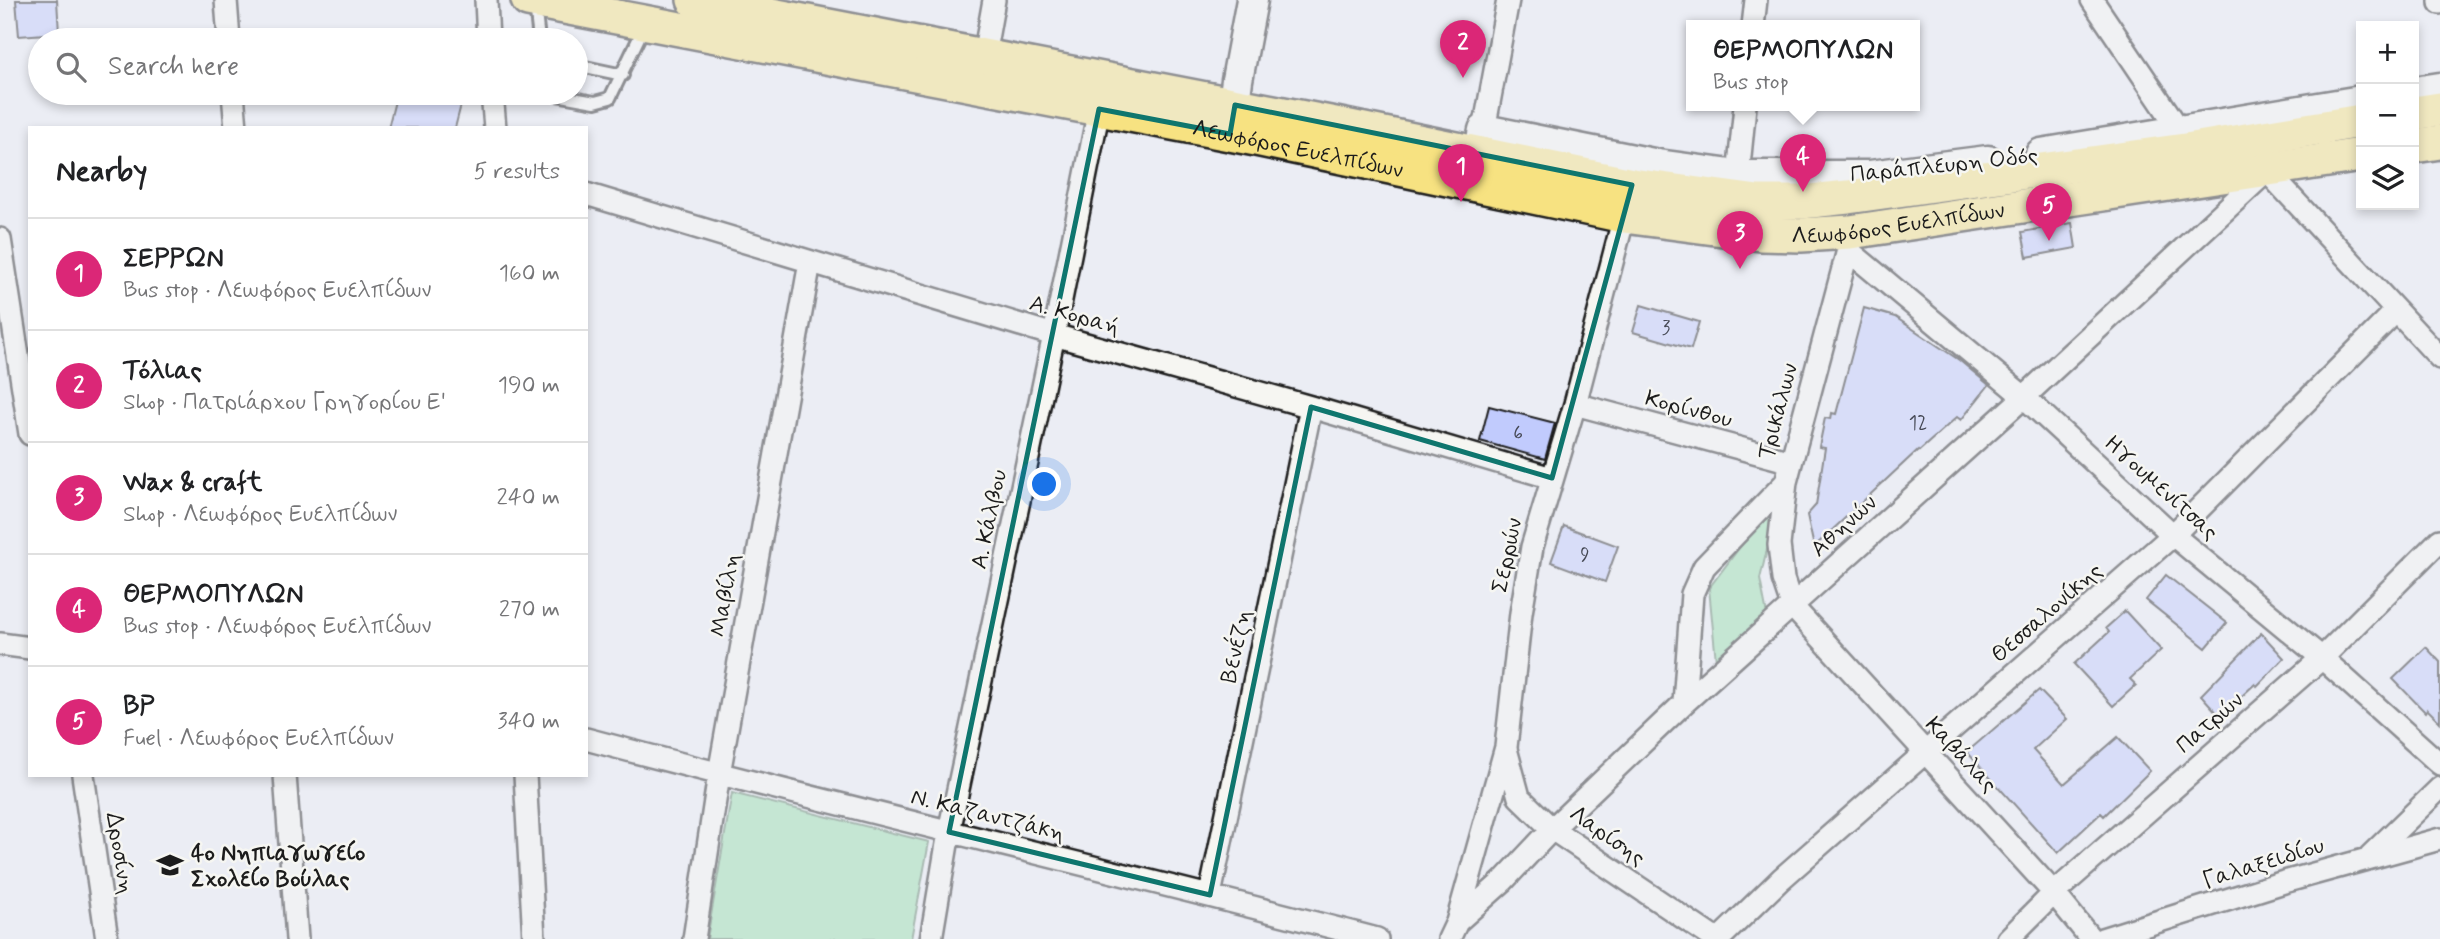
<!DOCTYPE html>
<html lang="en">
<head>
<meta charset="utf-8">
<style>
	body { margin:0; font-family:Mynerve,sans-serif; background:#f6f6f6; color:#202124 }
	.controls { position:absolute; right:21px; top:21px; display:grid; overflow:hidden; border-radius:0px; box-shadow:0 4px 10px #0003 }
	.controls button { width:63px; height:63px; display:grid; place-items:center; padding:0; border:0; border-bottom:2px solid #e0e0e0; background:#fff; color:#202124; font:35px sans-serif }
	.you { position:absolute; left:1045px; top:485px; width:24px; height:24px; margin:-18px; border:5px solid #fff; border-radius:50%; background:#1a73e8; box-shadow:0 0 0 10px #1a73e833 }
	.badge { display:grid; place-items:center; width:46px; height:46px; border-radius:50%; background:#db2777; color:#fff; font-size:23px; font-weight:700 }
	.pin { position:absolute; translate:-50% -58px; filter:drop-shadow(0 2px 4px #0008) }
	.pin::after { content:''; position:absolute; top:37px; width:24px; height:21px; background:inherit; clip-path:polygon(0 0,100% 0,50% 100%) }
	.popup { position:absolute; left:1686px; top:20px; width:234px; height:91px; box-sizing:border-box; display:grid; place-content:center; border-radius:0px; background:#fff; filter:drop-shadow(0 2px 5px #0005); font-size:23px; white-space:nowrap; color:#757577 }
	.popup b { font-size:26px; color:#202124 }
	.popup::after { content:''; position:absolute; left:50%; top:100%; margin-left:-14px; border:14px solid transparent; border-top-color:#fff }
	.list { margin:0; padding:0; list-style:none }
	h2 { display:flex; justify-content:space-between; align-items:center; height:91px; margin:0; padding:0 28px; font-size:30px }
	h2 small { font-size:23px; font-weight:400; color:#757577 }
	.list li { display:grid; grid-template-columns:46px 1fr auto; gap:21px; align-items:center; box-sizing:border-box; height:112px; padding:0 28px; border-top:2px solid #e0e0e0 }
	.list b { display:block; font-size:26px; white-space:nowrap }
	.list p { margin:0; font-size:23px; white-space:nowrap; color:#757577 }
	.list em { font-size:23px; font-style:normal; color:#757577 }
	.icon { flex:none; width:38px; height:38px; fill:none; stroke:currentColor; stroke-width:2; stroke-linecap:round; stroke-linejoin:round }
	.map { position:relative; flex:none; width:2440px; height:939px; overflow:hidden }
	.search { position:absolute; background:#fff; box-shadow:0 4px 10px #0003; left:28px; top:28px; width:560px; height:77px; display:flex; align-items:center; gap:18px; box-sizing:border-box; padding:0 24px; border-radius:38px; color:#757577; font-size:26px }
	.panel { position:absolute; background:#fff; box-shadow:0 4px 10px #0003; left:28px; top:126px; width:560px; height:651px; border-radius:0px }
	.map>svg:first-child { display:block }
	.green { fill:#97deac; stroke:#5a7d64; stroke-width:2 }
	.building { fill:#c1cbfd; stroke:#1c1c1c; stroke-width:2 }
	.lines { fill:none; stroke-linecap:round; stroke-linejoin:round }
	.lane-casing { stroke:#1c1c1c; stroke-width:16 }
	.street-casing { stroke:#1c1c1c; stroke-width:26 }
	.secondary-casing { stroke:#1c1c1c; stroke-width:35 }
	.primary-casing { stroke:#1c1c1c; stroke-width:38 }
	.lane { stroke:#f6f6f2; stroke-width:10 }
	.street { stroke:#f6f6f2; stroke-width:21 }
	.secondary { stroke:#f6f6f2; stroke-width:30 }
	.primary { stroke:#f7e281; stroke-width:33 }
	.marked { fill:none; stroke:#0f766e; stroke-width:5; stroke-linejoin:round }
	.labels { text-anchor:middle; stroke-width:5; stroke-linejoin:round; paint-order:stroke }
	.number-label { font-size:19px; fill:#454854 }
	.street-label { font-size:23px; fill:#1c1c1c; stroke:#f6f6f2 }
	.poi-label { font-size:23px; font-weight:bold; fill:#1c1c1c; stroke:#f6f6f2; text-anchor:start }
</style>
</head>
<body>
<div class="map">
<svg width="2440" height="939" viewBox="0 0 2440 939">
	<rect width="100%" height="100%" fill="#ebedf4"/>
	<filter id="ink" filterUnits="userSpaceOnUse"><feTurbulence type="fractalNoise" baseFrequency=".0143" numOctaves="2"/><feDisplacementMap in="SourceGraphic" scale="14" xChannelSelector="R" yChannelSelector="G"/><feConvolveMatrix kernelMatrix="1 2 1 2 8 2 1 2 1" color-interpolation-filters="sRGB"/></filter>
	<g filter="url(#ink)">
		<path class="green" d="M1780,494L1760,579L1767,615L1716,661L1709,588Z
			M732,793L929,842L911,939H707Z"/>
		<path class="building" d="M16,0H57L59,33L19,36Z
			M397,93H464L455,128H388Z
			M2072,223L2076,248L2027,257L2022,232Z
			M1641,305L1699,322L1691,349L1633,332Z
			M1864,308L1895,317L1959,360L1989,385L1961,420L1957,417L1919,451L1918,450L1814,547L1807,515L1816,505L1825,448L1819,447L1825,418L1831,419L1832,413L1836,414Z
			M1489,406L1555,423L1545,459L1480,441Z
			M1564,526L1618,546L1605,582L1551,562Z
			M2166,575L2227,623L2206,648L2146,600Z
			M2125,611L2161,650L2130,679L2136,685L2113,706L2074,664L2109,632L2106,628Z
			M2261,633L2284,658L2257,686L2255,684L2220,716L2201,695Z
			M2426,647L2440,662V722L2427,709L2425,712L2393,679Z
			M2039,690L2067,719L2033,750L2064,784L2118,737L2150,771L2104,816L2101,813L2058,853L1967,752Z"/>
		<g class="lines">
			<g class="lane-casing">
				<path id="lane" d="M535,4L539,40
					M576,65L623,75
					M545,93L595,102L610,98L645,25"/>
			</g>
			<g class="street-casing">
				<path id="street" d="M226,0L229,40
					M486,0L488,40
					M2092,0L2187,141
					M2440,0V3
					M1753,26L1756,0
					M984,56L994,0
					M233,93L236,128
					M492,93L495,128
					M1484,130L1508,0
					M1738,176L1745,106
					M586,194L1054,335L1311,407L1552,478
					M1850,232L1848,250L1786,482L1779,545L1783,579L1792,606L2054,893L2091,939
					M0,239L30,434
					M1848,250L2024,397L2173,535L2322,658L2440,764
					M1575,404L1791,462
					M0,644L30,648
					M1684,703L1692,594L1704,567L1786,482
					M586,739C849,809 1114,870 1377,939
					M1506,749L1519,797L1552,829L1715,939
					M83,775L107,939
					M285,775L297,939
					M525,775L534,939
					M2370,856L2440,788
					M1210,895L1311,407
					M1457,922L1503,881L1552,829L1684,703L2024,397L2267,171L2440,358
					M694,939L719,774L810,262
					M931,939L949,832L1054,335L1099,109
					M1449,939L1457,922L1506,747L1521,613L1532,547L1575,404L1627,205
					M1719,939L1781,879L2173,535L2395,312
					M2008,939L2054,893L2322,658L2440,540
					M2102,939L2284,882L2440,839"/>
			</g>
			<g class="secondary-casing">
				<path id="secondary" d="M2414,92L2440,88
					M1231,127L1237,80L1252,0
					M1479,154L1484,130L1658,165L1738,176H1870L1988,161
					M2041,154L2361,101"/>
			</g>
			<g class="primary-casing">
				<g id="primary">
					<path id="s1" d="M528,0L1256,139L1624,216L1760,234L1801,235L1850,232L2361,155"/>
					<path d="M694,0L1335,124L1632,185L1758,202H1801L1848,197L2192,149L2361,121"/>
					<path d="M2414,113L2440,109"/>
					<path d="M2414,146L2440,142"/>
				</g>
			</g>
			<use href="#lane" class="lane"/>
			<use href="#street" class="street"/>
			<use href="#secondary" class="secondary"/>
			<use href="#primary" class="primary"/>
		</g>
	</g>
	<path d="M0 0H2440V939H0ZM1235,105L1632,185L1552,478L1311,407L1210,895L949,832L1099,109L1230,134Z" fill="#ebedf4" fill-opacity=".55" fill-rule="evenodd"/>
	<path class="marked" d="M1235,105L1632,185L1552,478L1311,407L1210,895L949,832L1099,109L1230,134Z"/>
	<defs>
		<g id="school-bare" transform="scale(2.1)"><path d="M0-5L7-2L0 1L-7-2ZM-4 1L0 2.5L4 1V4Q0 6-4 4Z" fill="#1c1c1c" stroke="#f6f6f2" stroke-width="2.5" paint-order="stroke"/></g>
	</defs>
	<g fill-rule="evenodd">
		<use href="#school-bare" x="170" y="865"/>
	</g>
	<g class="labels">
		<g class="number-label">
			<text x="1666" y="334">3</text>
			<text x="1918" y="429">12</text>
			<text x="1518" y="439">6</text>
			<text x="1585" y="561">9</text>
		</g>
		<g class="street-label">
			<text dy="8" stroke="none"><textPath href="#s1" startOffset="784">Λεωφόρος Ευελπίδων</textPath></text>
			<text transform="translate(1944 164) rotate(-6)" y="8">Παράπλευρη Οδός</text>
			<text dy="8" stroke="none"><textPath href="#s1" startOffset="1393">Λεωφόρος Ευελπίδων</textPath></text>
			<text transform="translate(1075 314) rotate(16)" y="8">Α. Κοραή</text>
			<text transform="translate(1689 408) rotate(15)" y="8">Κορίνθου</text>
			<text transform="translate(1777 411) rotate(-75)" y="8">Τρικάλων</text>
			<text transform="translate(2162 487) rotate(42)" y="8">Ηγουμενίτσας</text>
			<text transform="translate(988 519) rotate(-78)" y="8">A. Κάλβου</text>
			<text transform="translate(1843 525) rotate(-42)" y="8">Αθηνών</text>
			<text transform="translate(1506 555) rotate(-78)" y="8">Σερρών</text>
			<text transform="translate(724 595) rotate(-80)" y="8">Μαβίλη</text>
			<text transform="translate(2046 612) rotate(-41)" y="8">Θεσσαλονίκης</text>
			<text transform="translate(1235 646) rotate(-78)" y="8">Βενέζη</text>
			<text transform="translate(2209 722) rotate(-41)" y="8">Πατρών</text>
			<text transform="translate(1962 754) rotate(47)" y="8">Καβάλας</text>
			<text transform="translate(988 814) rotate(14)" y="8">Ν. Καζαντζάκη</text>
			<text transform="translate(1608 835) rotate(35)" y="8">Λαρίσης</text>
			<text transform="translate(121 853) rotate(81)" y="8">Δροσίνη</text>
			<text transform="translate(2263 862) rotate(-17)" y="8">Γαλαξειδίου</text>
		</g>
		<g class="poi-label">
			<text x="191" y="860">4ο Νηπιαγωγείο<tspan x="191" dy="26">Σχολείο Βούλας</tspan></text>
		</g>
	</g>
</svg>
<div class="controls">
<button>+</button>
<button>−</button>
<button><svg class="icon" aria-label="layers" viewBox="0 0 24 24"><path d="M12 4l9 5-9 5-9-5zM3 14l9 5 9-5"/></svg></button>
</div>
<div class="you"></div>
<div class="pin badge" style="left:1461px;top:202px">1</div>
<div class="pin badge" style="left:1463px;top:78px">2</div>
<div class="pin badge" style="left:1740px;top:269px">3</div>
<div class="pin badge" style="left:1803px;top:192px">4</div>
<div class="popup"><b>ΘΕΡΜΟΠΥΛΩΝ</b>Bus stop</div>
<div class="pin badge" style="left:2049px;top:241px">5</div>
<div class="search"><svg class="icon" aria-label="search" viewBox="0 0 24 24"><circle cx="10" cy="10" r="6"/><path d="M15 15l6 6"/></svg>Search here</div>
<section class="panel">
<h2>Nearby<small>5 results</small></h2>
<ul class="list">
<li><span class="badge">1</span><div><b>ΣΕΡΡΩΝ</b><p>Bus stop · Λεωφόρος Ευελπίδων</p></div><em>160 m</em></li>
<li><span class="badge">2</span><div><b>Τόλιας</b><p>Shop · Πατριάρχου Γρηγορίου Ε'</p></div><em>190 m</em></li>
<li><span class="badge">3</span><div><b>Wax &amp; craft</b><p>Shop · Λεωφόρος Ευελπίδων</p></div><em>240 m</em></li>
<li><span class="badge">4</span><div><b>ΘΕΡΜΟΠΥΛΩΝ</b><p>Bus stop · Λεωφόρος Ευελπίδων</p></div><em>270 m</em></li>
<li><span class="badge">5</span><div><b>BP</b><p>Fuel · Λεωφόρος Ευελπίδων</p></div><em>340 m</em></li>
</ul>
</section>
</div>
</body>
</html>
